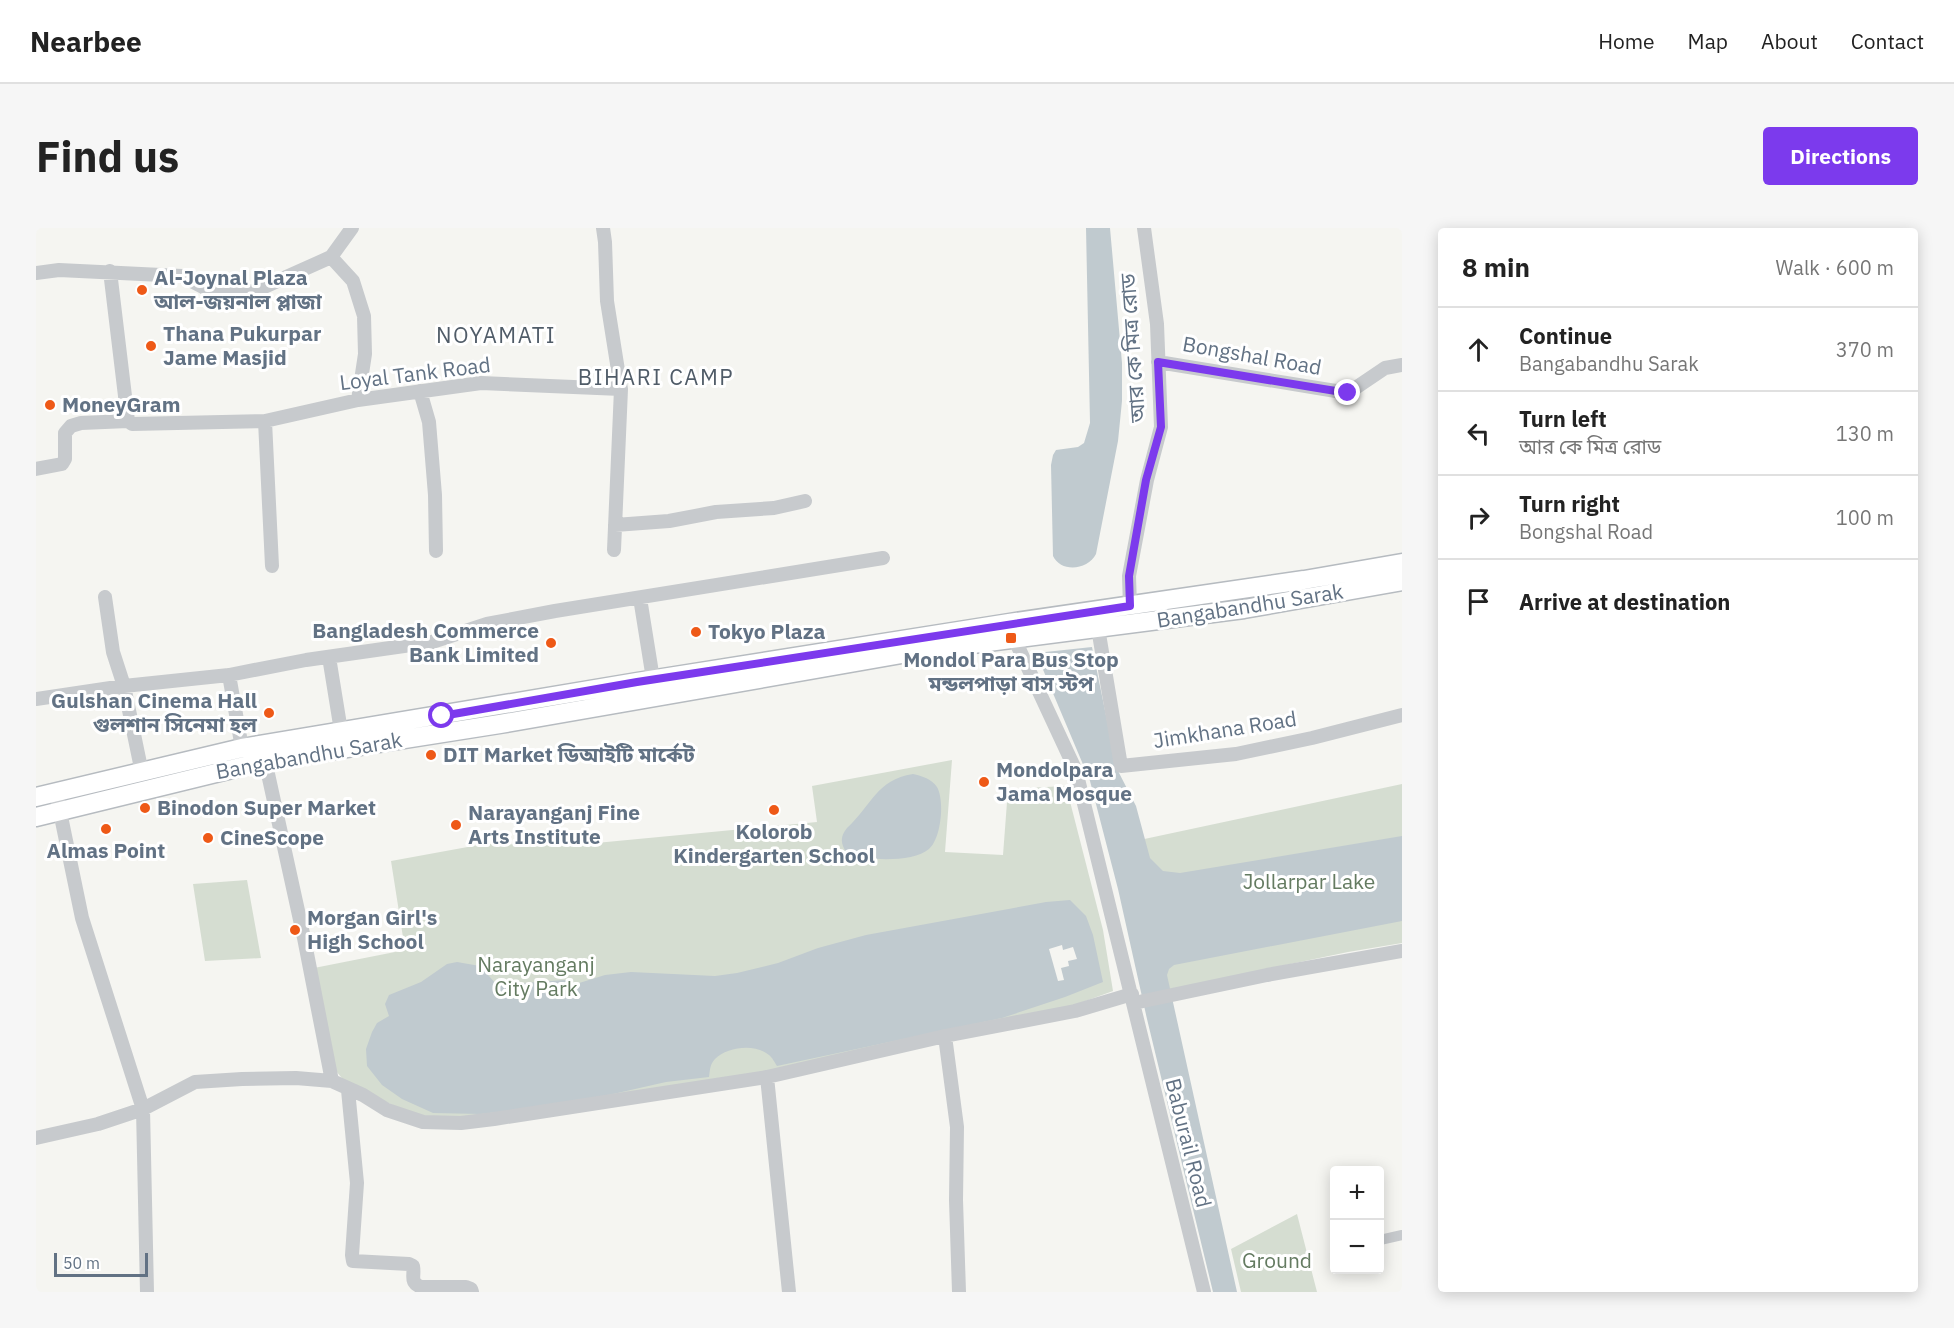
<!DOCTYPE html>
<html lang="en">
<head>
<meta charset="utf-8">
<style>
	body { margin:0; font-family:"IBM Plex Sans","Noto Sans Bengali",sans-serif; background:#f6f6f6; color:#222 }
	.controls { position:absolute; right:18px; bottom:18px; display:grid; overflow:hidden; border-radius:6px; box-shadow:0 3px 15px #0003 }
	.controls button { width:54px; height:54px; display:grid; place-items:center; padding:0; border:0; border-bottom:2px solid #e0e0e0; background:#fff; color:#222; font:30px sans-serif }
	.scale { position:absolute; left:18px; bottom:15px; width:94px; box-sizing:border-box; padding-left:6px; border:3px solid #627284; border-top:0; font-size:16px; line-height:21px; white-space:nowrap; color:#627284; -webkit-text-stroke:4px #fff; paint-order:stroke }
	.stop { position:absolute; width:18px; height:18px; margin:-14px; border:4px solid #7c3aed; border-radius:50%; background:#fff }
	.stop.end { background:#7c3aed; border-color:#fff; box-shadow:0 2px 6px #0008 }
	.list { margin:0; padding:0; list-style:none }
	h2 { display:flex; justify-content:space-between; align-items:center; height:78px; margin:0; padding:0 24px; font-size:26px }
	h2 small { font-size:20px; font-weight:400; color:#767676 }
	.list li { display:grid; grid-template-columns:39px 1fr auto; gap:18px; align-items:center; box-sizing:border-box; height:84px; padding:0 24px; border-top:2px solid #e0e0e0 }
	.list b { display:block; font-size:22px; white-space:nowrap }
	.list p { margin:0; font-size:20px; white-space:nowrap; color:#767676 }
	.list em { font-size:20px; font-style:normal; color:#767676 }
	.icon { flex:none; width:33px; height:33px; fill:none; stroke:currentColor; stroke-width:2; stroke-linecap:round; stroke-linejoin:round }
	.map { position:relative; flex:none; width:1366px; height:1064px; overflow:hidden; border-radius:6px }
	header { display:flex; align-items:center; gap:36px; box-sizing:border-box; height:84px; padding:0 30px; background:#fff; border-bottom:2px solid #e0e0e0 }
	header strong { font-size:28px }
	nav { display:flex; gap:33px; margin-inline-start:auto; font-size:21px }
	.intro { display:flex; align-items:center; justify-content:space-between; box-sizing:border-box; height:144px; padding:0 36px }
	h1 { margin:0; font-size:42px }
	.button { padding:15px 27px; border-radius:6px; background:#7c3aed; color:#fff; font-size:21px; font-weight:700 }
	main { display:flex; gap:36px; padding:0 36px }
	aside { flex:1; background:#fff; border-radius:6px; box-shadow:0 3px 15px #0003 }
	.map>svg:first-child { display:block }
	.green { fill:#d5ddd1 }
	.water { fill:#c0cacf }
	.pier { fill:#f5f5f1 }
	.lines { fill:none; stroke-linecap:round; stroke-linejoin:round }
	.secondary-casing { stroke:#b6bbc0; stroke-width:21 }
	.pedestrian { stroke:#c7cacd; stroke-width:10 }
	.minor { stroke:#c7cacd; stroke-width:14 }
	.secondary { stroke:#fff; stroke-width:18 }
	.route { stroke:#7c3aed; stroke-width:8 }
	.poi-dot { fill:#ee5917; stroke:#fff; stroke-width:2 }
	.labels { text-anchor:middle; stroke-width:6; stroke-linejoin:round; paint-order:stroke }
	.poi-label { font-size:21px; font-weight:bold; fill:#627284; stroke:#fff; text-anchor:start }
	.street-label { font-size:21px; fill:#627284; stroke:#fff }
	.park-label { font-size:21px; fill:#647b61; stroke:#fff }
	.neighbourhood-label { font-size:22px; letter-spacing:1.5px; fill:#505c68; stroke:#fff }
</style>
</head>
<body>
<header>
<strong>Nearbee</strong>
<nav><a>Home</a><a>Map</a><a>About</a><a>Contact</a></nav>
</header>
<div class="intro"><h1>Find us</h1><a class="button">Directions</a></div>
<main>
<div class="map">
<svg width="1366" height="1064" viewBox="0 0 1366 1064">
	<rect width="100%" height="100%" fill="#f5f5f1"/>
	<path class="green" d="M916,532L909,624L967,627L972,561L1030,558L1067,702L1077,763L1022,783L761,840L458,889L395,890L363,880L310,855L300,843L278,740L369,722L355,633L448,616L539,617L781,594L776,558Z
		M1366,556V715L1312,724L1130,762L1099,613Z
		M211,652L225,730L169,733L157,656Z
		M1261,986L1281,1064H1205L1195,1021Z"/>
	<path class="water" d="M1050,0H1074L1086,135V173L1082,213L1060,326C1052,342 1025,345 1017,328L1015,237L1017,227L1020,222L1042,219L1048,215L1054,195Z
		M1056,419L1081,541L1100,578L1114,630L1127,643L1144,645L1366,608V693L1138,737L1133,741L1131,747L1201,1064H1177L1111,791L1082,661L1054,553L1000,425Z
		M877,546C886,548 896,551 901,559C909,573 905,611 893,621C877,635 832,632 812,627C805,617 803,610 811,600C836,577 840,552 877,546Z
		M1034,672L1050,688L1057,707L1067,754L1029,769L966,790L741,838C739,835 736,829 733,827C719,815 691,819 679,831C674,836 674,842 673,849L630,854L555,871L501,879L445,886L397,885L366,871L346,857L331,838L330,821L336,804L341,795L353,788L349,776L353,767L385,754L411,736L421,734L444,738L461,757L529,752L540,756L569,747L595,744L679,748L701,745L742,735L782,720L830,707L1010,674Z"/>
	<path class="pier" d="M1026,717L1027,722L1037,719L1041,731L1032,733L1033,738L1025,740L1028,752L1022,753L1013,721Z"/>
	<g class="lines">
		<g class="secondary-casing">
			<path id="secondary" d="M0,569L206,520L601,454L973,395L1268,352L1366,335
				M0,589L229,533L464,496L883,423L1208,381L1366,353"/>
		</g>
		<path class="pedestrian" d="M1344,1012L1366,1007"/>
		<path class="minor" d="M567,0L569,14L571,73L585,161
			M295,29L317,53L328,88L329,126L322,172
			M74,43L92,193L96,196L229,193L322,172L445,155L585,161L578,322
			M0,45L23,42L146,48L167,59L190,64L219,63L295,29L316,0
			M1122,134L1312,165L1349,140L1366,137
			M384,163L393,194L399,267L400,323
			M229,193L236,338
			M0,241L26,236L29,231V205L35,198L45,195L92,193
			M579,297L633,293L680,284L738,280L769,273
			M69,369L77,424L88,458L106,545
			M604,370L617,451
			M1094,378L1093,348L1111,252L1125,199L1121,96L1108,0
			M1062,400L1085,538L1200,526L1276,510L1366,487
			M978,410L1040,543L1168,1064
			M293,429L305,503
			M193,447L206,520
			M0,471L88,458L193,447L270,432L396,414L451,396L519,383L847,330
			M227,523L268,710L296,853
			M22,574L46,690L107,881L111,1064
			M1098,775L1231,747L1366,723
			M909,808L921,899L920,972L923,1064
			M731,849L753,1064
			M312,862L321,955L316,1027L317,1033L373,1036L377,1038C379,1048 373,1054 385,1059H430L435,1061L436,1064
			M0,910L62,896L107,881L159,854L206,851L260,850L296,853L327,867L351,882L387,894L425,895L458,891L731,849L909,808L1039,783L1096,766"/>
		<use href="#secondary" class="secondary"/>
	</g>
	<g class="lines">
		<path class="route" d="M406,488L601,454L1094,378L1093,348L1110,252L1125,199L1122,134L1312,165"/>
	</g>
	<g class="poi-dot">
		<circle cx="106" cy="62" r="6"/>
		<circle cx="115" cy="118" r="6"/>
		<circle cx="14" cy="177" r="6"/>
		<circle cx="660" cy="404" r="6"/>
		<rect x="969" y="404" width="12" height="12" rx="3"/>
		<circle cx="515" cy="415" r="6"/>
		<circle cx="233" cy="485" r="6"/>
		<circle cx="395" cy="527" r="6"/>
		<circle cx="948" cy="554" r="6"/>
		<circle cx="109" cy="580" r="6"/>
		<circle cx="738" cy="582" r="6"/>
		<circle cx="420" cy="597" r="6"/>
		<circle cx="70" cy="601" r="6"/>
		<circle cx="172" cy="610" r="6"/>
		<circle cx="259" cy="702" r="6"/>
	</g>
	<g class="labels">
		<g class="poi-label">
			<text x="118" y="57">Al-Joynal Plaza<tspan x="118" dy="24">আল-জয়নাল প্লাজা</tspan></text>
			<text x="127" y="113">Thana Pukurpar<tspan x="127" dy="24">Jame Masjid</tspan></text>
			<text x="26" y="184">MoneyGram</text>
			<text x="503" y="410" text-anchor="end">Bangladesh Commerce<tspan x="503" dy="24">Bank Limited</tspan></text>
			<text x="672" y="411">Tokyo Plaza</text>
			<text x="975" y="439" text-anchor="middle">Mondol Para Bus Stop<tspan x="975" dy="24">মন্ডলপাড়া বাস স্টপ</tspan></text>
			<text x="221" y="480" text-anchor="end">Gulshan Cinema Hall<tspan x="221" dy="24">গুলশান সিনেমা হল</tspan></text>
			<text x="407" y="534">DIT Market ডিআইটি মার্কেট</text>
			<text x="960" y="549">Mondolpara<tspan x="960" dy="24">Jama Mosque</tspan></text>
			<text x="121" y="587">Binodon Super Market</text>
			<text x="432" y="592">Narayanganj Fine<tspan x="432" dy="24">Arts Institute</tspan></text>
			<text x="738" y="611" text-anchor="middle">Kolorob<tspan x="738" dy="24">Kindergarten School</tspan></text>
			<text x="184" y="617">CineScope</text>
			<text x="70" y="630" text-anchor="middle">Almas Point</text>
			<text x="271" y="697">Morgan Girl's<tspan x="271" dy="24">High School</tspan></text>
		</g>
		<g class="street-label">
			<text transform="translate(1097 120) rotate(-94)" y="7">আর কে মিত্র রোড</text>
			<text transform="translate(1216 128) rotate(10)" y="7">Bongshal Road</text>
			<text transform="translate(379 146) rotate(-7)" y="7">Loyal Tank Road</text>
			<text transform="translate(1214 378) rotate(-9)" y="7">Bangabandhu Sarak</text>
			<text transform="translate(1189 502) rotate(-9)" y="7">Jimkhana Road</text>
			<text transform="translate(273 528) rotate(-10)" y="7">Bangabandhu Sarak</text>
			<text transform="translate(1152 915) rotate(76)" y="7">Baburail Road</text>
		</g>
		<g class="park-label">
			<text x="1273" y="661">Jollarpar Lake</text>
			<text x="500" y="744">Narayanganj<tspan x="500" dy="24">City Park</tspan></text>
			<text x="1241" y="1040">Ground</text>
		</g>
		<g class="neighbourhood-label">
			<text x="460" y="115">NOYAMATI</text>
			<text x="620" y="157">BIHARI CAMP</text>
		</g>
	</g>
</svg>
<div class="controls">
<button>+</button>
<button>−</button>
</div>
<div class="scale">50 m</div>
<div class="stop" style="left:406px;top:488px"></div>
<div class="stop end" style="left:1312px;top:165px"></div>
</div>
<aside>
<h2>8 min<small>Walk · 600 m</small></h2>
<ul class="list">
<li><svg class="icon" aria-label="ahead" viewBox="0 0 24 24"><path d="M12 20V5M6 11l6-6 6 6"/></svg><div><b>Continue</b><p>Bangabandhu Sarak</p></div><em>370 m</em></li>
<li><svg class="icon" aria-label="left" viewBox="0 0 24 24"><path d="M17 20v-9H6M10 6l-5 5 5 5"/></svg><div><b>Turn left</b><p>আর কে মিত্র রোড</p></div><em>130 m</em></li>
<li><svg class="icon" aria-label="right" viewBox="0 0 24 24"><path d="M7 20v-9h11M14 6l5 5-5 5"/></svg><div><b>Turn right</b><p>Bongshal Road</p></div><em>100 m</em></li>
<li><svg class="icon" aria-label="arrive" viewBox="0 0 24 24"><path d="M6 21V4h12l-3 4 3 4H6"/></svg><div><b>Arrive at destination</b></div></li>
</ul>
</aside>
</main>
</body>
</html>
